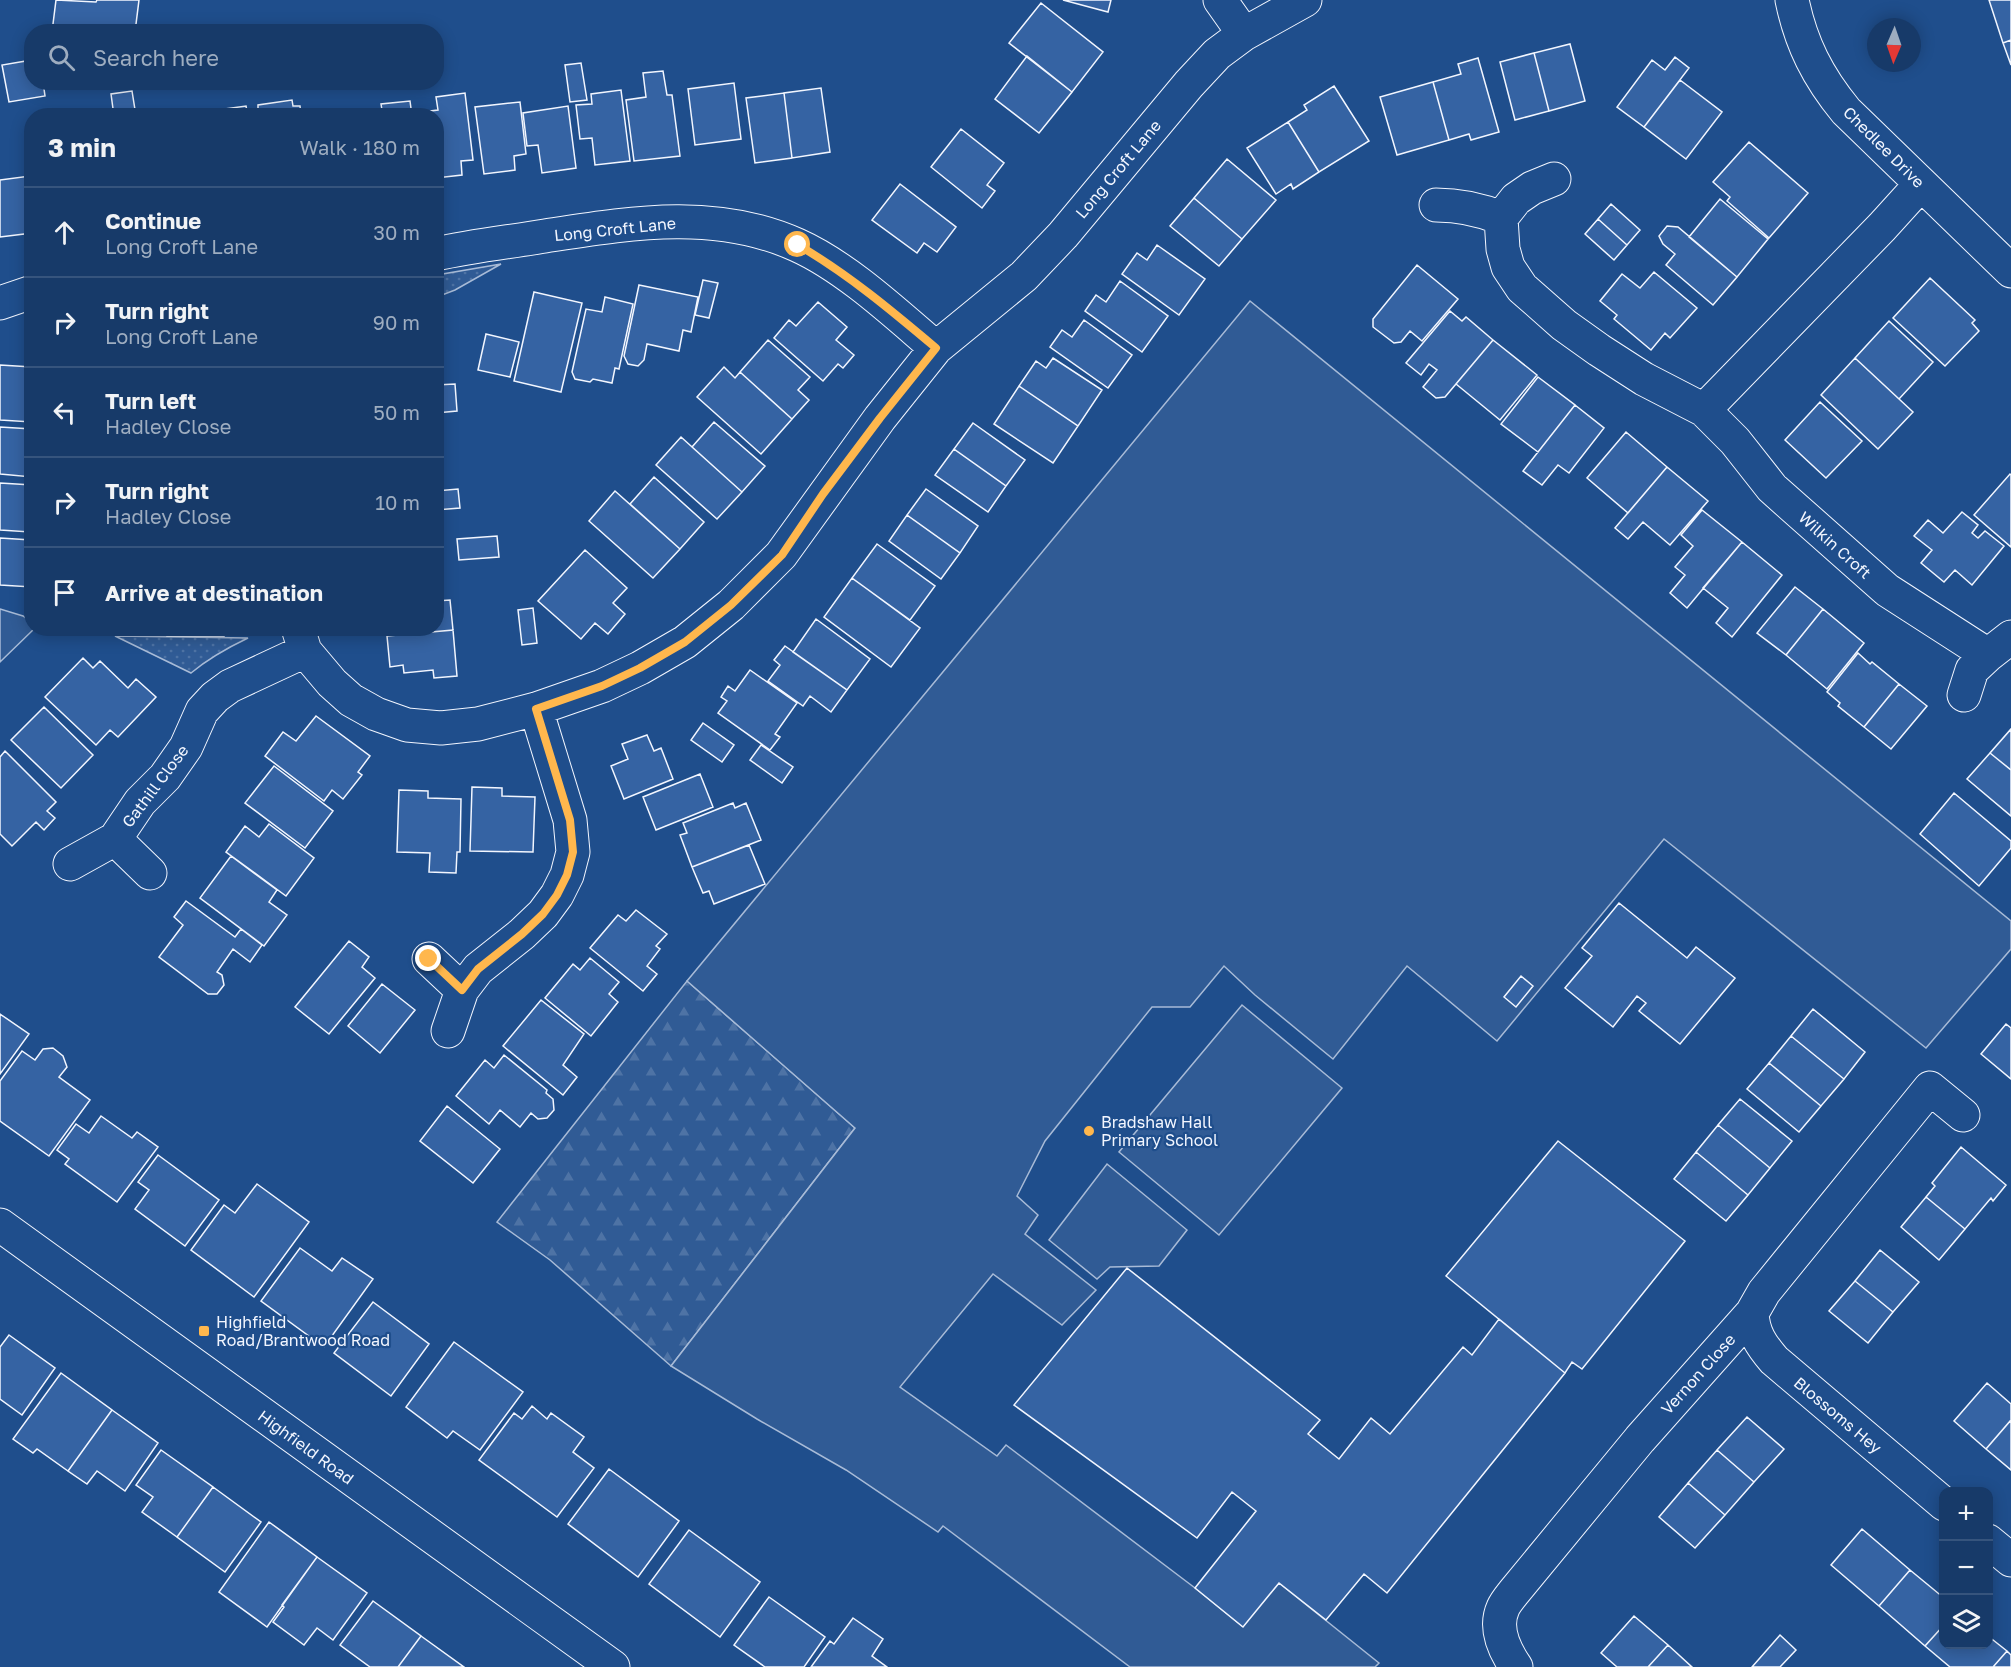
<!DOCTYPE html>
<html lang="en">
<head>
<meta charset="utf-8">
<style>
	body { margin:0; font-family:"Golos Text",sans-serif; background:#20416f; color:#f1f3f6 }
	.controls { position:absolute; right:18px; bottom:18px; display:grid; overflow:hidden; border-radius:12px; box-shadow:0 3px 15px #0003 }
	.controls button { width:54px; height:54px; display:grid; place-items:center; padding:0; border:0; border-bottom:2px solid #36547d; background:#173a69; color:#f1f3f6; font:30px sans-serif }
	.compass { position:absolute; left:1867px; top:18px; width:54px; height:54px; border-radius:50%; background:#173a69; box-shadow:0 3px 15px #0003; rotate:182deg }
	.stop { position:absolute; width:18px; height:18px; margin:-14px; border:4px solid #ffb74d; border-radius:50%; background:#fff }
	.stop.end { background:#ffb74d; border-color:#fff; box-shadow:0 2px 6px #0008 }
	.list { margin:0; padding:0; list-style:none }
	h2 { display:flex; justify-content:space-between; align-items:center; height:78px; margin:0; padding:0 24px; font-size:26px }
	h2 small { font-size:20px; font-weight:400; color:#9eadc0 }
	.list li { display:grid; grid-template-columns:39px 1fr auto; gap:18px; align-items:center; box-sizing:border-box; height:90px; padding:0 24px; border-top:2px solid #36547d }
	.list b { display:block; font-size:22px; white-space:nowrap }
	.list p { margin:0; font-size:20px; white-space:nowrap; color:#9eadc0 }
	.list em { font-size:20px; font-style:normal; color:#9eadc0 }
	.icon { flex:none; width:33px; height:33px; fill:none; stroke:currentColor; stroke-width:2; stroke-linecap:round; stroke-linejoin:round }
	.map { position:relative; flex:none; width:2011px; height:1667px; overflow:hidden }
	.search { position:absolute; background:#173a69; box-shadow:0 3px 15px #0003; left:24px; top:24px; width:420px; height:66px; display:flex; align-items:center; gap:15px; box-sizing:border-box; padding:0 21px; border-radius:24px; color:#9eadc0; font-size:22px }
	.panel { position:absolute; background:#173a69; box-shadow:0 3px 15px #0003; left:24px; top:108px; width:420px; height:528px; border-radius:24px }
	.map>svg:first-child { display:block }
	.grass { fill:url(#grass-dots); stroke:#a8bbd7; stroke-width:1.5 }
	.forest { fill:url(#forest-firs); stroke:#a8bbd7; stroke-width:1.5 }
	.built { fill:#305b95; stroke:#a8bbd7; stroke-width:1.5 }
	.building { fill:#3563a3; stroke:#f2f6ff; stroke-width:1.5 }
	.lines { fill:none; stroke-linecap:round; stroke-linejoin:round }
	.street-casing { stroke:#f2f6ff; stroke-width:35 }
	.secondary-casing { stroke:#f2f6ff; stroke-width:35 }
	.street { stroke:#1f4e8c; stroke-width:33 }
	.secondary { stroke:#1f4e8c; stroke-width:33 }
	.route { stroke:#ffb74d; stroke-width:8 }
	.poi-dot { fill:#ffb74d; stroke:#1f4e8c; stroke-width:2 }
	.labels { text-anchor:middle; stroke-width:4.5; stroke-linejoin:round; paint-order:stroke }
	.street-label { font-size:16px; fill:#f2f6ff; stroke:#1f4e8c }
	.poi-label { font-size:16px; fill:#f2f6ff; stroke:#1f4e8c; text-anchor:start }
</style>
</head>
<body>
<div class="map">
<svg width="2011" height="1667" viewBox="0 0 2011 1667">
	<defs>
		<pattern id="grass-dots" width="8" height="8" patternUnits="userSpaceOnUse" patternTransform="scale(1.5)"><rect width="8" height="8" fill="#305b95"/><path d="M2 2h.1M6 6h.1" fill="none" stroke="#4e73a5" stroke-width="1.8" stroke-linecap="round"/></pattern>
		<pattern id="forest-firs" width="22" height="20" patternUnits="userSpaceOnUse" patternTransform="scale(1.5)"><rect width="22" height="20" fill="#305b95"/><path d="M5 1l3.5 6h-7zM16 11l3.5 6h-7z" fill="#4e73a5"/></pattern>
	</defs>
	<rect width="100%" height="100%" fill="#1f4e8c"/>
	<path class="grass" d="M501,264L455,290L437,297V275Z
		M115,636L248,638C227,648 209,658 191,673Z"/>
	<path class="forest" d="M687,981L855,1128L671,1366L550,1260L497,1222Z"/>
	<path class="built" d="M1250,301L2011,921V949L1926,1048L1664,839L1497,1041L1407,966L1333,1059L1255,995L1224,966L1190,1007H1152L1045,1141L1017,1196L1038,1215L1025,1234L1096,1290L1062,1325L993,1274L900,1387L997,1456L1006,1445L1195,1588L1242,1626L1279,1583L1379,1663L1375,1667H1130L943,1526L938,1532L846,1470L757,1419L671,1366L855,1128L687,981Z
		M0,609L23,616L31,622L32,628L34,629L0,662Z
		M1242,1005L1342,1088L1219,1235L1119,1152Z
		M1107,1164L1187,1230L1159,1266L1110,1267L1097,1279L1049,1240Z"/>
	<path class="building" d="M56,0L96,2L97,0H139L135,32H52Z
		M1063,0H1111L1108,12Z
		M1989,0H2011V40L2003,43Z
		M1041,3L1103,52L1072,92L1009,43Z
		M2011,40V65L2003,43Z
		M1570,44L1585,101L1549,111L1534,53Z
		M1534,53L1549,111L1515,120L1500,62Z
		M1027,56L1072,92L1039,133L995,99Z
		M1675,57L1689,68L1644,127L1617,107L1652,60L1665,70Z
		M1478,58L1499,132L1471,140L1469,134L1449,140L1433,82L1461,74L1458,64Z
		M32,60V82H43L45,96L9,102L2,65Z
		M581,63L587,100L570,102L565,65Z
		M663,71L667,95H672L680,156L634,161L626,100L646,97L643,73Z
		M1680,80L1722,112L1686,159L1644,127Z
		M1433,82L1449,140L1397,155L1380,97Z
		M734,83L741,139L695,145L688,89Z
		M1334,86L1369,141L1319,172L1288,122L1307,110L1304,105Z
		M821,88L830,152L792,158L784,93Z
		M621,90L630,161L595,165L592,138L580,139L576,105L592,104L591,94Z
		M132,91L136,116H114L111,94Z
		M465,93L473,160L461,161L462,175L436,178V116H422V112L438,110L436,97Z
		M784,93L792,158L755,163L746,98Z
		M292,100L293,106H300L301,116H252V112L258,111V105Z
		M410,101L412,116H383L381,104Z
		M520,102L526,154L514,156L515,170L484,174L475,107Z
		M246,106L248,116H204L203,112Z
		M568,106L576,168L542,173L538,145L527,146L523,113Z
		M340,109L341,116H312V113Z
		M1288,122L1319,172L1293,189L1291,184L1276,194L1247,148Z
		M961,129L1004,163L987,185L995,191L982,208L931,167Z
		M1749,142L1808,193L1769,238L1727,201L1730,197L1713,182Z
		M1227,159L1276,200L1242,239L1194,198Z
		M30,176L32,233L0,237V180Z
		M900,184L956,227L937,252L924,243L917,253L872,220Z
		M1194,198L1242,239L1219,266L1170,226Z
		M1720,199L1768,239L1737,277L1689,237Z
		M1611,204L1640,230L1627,245L1598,219Z
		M1598,219L1627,245L1614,260L1585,234Z
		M1667,226L1678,227L1737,277L1713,305L1666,265L1675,254L1663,244L1659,236Z
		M1157,245L1205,279L1179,315L1122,274L1137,253L1147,260Z
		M1417,265L1458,299L1422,341L1410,331L1401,342L1394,343L1373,327V319Z
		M1654,272L1697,308L1670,338L1665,333L1651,350L1614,319L1617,315L1600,301L1622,274L1640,288Z
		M1930,278L1975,320L1972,323L1979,331L1945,366L1893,318Z
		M703,280L718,283L709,318L695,315Z
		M1120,281L1168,316L1142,352L1085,311L1096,295L1106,302Z
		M639,285L698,297L691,332L683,330L679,351L647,344L644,360L638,366L628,364L624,356Z
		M534,292L582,303L561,392L514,381Z
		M605,297L633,304L619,369L615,368L612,383L593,379L590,382L575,379L572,372L586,309L602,312Z
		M818,302L847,327L836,340L854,355L843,368L838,364L823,381L774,338L789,320L796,326Z
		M1450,311L1462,321L1466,317L1493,340L1445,397L1436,398L1423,387L1437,370L1429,364L1421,375L1406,363Z
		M1084,320L1132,355L1108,388L1050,347L1062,330L1072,337Z
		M1889,321L1933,362L1899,399L1855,358Z
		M486,334L519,342L510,377L478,370Z
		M768,340L810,377L798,390L809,400L792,419L740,372Z
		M1493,340L1537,375L1500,420L1456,384Z
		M1053,358L1102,390L1078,426L1019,386L1036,361L1046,368Z
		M1855,358L1913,412L1878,449L1821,395Z
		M0,365L32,367V422L0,420Z
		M724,367L735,378L740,372L792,419L761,454L697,397Z
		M1538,377L1575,405L1538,452L1501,424Z
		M455,384L457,411L436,413V385Z
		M1019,386L1078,426L1053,463L994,424Z
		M1820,402L1862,441L1826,478L1785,440Z
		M1575,405L1604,428L1569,473L1558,465L1542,485L1523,471Z
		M714,422L765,466L742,492L692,447Z
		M973,423L1025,460L1006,486L954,449Z
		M0,427L32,429V477L0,474Z
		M1626,432L1667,467L1628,513L1587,478Z
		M681,437L742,492L717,519L656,465Z
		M954,449L1006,486L988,512L935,475Z
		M1667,467L1708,501L1670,545L1643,522L1628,539L1615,528Z
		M2010,474L2011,475V547L1974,515Z
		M654,477L704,522L680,549L630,504Z
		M0,483L32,485L30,532L0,530Z
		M458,489L460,508L436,510V491Z
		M926,489L978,526L960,553L907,515Z
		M615,491L680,549L653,578L589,521Z
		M1702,510L1742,542L1687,608L1670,593L1685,575L1675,567L1693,546L1681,535Z
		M1962,512L1978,525L1972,533L1978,538L1985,531L2004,546L1972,585L1955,570L1944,582L1921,563L1932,550L1914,536L1928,520L1943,533Z
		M907,515L960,553L941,579L889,541Z
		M497,536L499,557L459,560L457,539Z
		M0,538L31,540L29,565H32V587L0,585Z
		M1742,542L1782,575L1732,637L1716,623L1728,608L1703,588Z
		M877,544L935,586L910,620L852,578Z
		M585,550L627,588L613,603L625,614L608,634L595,623L581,639L538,601Z
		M852,578L920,628L891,667L824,617Z
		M1795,587L1823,609L1786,655L1757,633Z
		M450,600L453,630L387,636L386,628H436V601Z
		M533,608L537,643L522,645L518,610Z
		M1823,609L1864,643L1827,689L1786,655Z
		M816,619L870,659L847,690L793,652Z
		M167,628H224V636H167Z
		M453,630L457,676L434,678L433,670L404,673L403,665L390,667L387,636Z
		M785,646L847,690L831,712L810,696L803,706L768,681L780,665L774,660Z
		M1858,653L1870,664L1872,662L1899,684L1864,727L1838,706L1840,703L1827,692Z
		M83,658L93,668L100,661L128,688L136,679L156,697L118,737L110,730L96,745L45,697Z
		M750,670L797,703L775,734L780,737L770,750L718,713L727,701L721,697L728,686L735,691Z
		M1899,684L1927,706L1891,749L1864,727Z
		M44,707L93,755L61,788L11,740Z
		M316,716L370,756L358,772L362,775L343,799L332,790L324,801L265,756L283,732L296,741Z
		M703,723L734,745L722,762L691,740Z
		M2011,729V770L1990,753Z
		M647,735L654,751L661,748L673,779L624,799L611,766L628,759L622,744Z
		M761,745L793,767L782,783L750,760Z
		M5,751L56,802L47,811L55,818L44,830L36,822L12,846L0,834V757Z
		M1990,753L2011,770V816L1967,779Z
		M274,766L333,811L305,848L245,803Z
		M700,774L713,807L656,830L643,797Z
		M472,787L502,788V796L535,797L533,852L470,851Z
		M399,790L428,791V798L461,799L460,852H457L456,873L429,872L430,853L397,852Z
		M1954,793L2011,841V848L1979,886L1920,834Z
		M733,803L735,808L746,803L761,840L692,867L680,835L687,833L683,823Z
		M269,824L314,858L286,896L226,852L245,826L259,837Z
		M749,845L765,884L714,904L709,891L703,893L692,867Z
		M231,856L277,890L269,902L287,915L264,946L200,898Z
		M186,901L235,937L241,929L262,945L250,962L233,949L217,972L222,975L224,985L217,994H208L159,957L183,925L174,917Z
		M1619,903L1687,958L1696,947L1735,978L1680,1044L1639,1011L1646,1003L1637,996L1613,1027L1565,988L1592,956L1582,948Z
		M636,910L667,934L656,946L660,949L647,966L657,974L643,991L590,948L618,915L626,921Z
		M349,941L369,957L362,967L375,978L329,1034L295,1007Z
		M590,958L619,982L609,994L618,1002L591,1036L545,998L573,964L580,970Z
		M1521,976L1533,986L1516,1007L1504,997Z
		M382,984L415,1010L380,1053L348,1026Z
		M541,1000L584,1034L563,1065L577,1077L563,1095L503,1046Z
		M1813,1009L1865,1052L1844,1079L1791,1036Z
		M0,1014L29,1034L0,1074Z
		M2006,1024L2011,1028V1079L1981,1054Z
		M1791,1036L1844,1079L1821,1106L1769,1063Z
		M53,1048L63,1056L67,1067L59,1077L90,1100L49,1156L0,1121V1081L22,1051L35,1060L43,1049Z
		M504,1055L547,1090L546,1093L553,1099L554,1110L547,1118L538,1119L531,1113L520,1127L500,1110L489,1124L456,1096L485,1060L494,1068Z
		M1769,1063L1821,1106L1799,1132L1747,1089Z
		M1740,1099L1792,1141L1770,1168L1718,1125Z
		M447,1106L500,1149L473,1183L420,1141Z
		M101,1116L132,1138L137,1132L158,1147L117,1202L65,1164L69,1159L57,1150L76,1124L89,1133Z
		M1718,1125L1770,1168L1748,1195L1696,1152Z
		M1558,1141L1685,1241L1582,1369L1572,1362L1565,1373L1446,1276Z
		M1961,1147L2006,1185L1993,1201L1991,1198L1965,1229L1926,1197L1935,1186L1932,1183Z
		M1696,1152L1748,1195L1726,1221L1674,1179Z
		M158,1155L219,1200L185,1246L135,1209L149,1190L138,1182Z
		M257,1184L309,1222L254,1297L191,1250L224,1205L235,1213Z
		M1926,1197L1965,1229L1939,1260L1901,1227Z
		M300,1248L332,1271L342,1258L373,1279L324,1347L261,1301Z
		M1880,1250L1919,1282L1893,1312L1855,1281Z
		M1127,1268L1320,1420L1308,1434L1339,1459L1371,1418L1390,1434L1463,1347L1472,1355L1499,1319L1565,1373L1387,1593L1364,1574L1326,1620L1279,1583L1243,1627L1195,1588L1256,1511L1232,1492L1197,1538L1014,1405Z
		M1855,1281L1893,1312L1868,1343L1829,1311Z
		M373,1302L429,1344L391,1396L334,1353Z
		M9,1335L55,1368L22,1415L0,1399V1347Z
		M454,1342L523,1392L480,1450L453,1431L447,1438L406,1407Z
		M61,1373L112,1410L68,1471L37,1449L33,1453L13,1439Z
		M1987,1383L2011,1404V1420L1986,1449L1954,1421Z
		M532,1406L547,1419L551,1413L584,1437L573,1452L594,1468L557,1517L479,1460L514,1413L522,1419Z
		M112,1410L158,1443L125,1491L97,1471L87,1484L68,1471Z
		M1747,1417L1784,1449L1754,1482L1717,1450Z
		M2011,1420V1470L1986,1449Z
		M161,1450L213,1487L177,1537L142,1512L153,1497L136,1485Z
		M1717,1450L1754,1482L1725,1515L1688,1483Z
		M609,1469L679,1521L638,1577L568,1524Z
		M1688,1483L1725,1515L1695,1548L1659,1517Z
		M213,1487L261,1522L225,1572L177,1537Z
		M269,1522L317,1557L267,1627L219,1592Z
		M1862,1529L1910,1570L1879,1606L1831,1565Z
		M689,1530L760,1582L720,1637L649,1584Z
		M317,1557L367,1593L333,1640L317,1628L304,1645L273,1622L284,1607L282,1605Z
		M1910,1570L1944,1598V1625L1925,1646L1879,1606Z
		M769,1597L825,1637L804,1667H765L734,1645Z
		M373,1601L421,1636L398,1667H370L340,1645Z
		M1634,1616L1668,1645L1648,1667H1617L1601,1653Z
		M853,1618L883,1639L872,1656L887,1667H811L830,1641L834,1644Z
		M1944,1625V1644H1988V1636L2007,1651L1993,1667H1950L1925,1646Z
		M1780,1635L1796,1650L1780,1667H1752Z
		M421,1636L464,1667H398Z
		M1668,1645L1692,1667H1648Z
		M2007,1651L2011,1655V1667H1993Z"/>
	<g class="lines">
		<g class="street-casing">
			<path id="street" d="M1220,0L1244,34
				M1792,0C1801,44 1818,77 1846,111L2011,271
				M1554,179L1532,188L1516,199L1501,218L1503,249L1508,267L1522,288L1564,325L1599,350L1644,379L1704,410L1735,441L1772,488L1887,590L1988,655L2011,637
				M1436,205C1460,205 1479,209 1501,218
				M436,254C472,246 509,242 545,236C630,223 715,208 797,245C846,267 895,313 936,348
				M0,303L32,292
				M1704,410L1882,227L1921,184
				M298,628L305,651L332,683L351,700L376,714L407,725L441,728L478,724L536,709L602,686L640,668L685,642L731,605L781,555L880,418L936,348L1024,276L1063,235L1189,84L1217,54L1244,34L1305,0
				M1964,695L1972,670L1988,655
				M115,839L150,873
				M70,864L115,839L140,802L165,777L186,747L202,711L215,697L230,686L305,651
				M429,959L462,990
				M448,1031L462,990L478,969L522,934L543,914L557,895L567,875L573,852L570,820L536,709
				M1752,1313C1753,1333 1761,1345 1774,1360L1944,1504
				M1988,1541L2011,1560
				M1516,1667C1505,1651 1494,1628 1503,1608C1505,1603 1510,1597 1514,1592L1640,1439L1752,1313L1764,1292L1930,1088L1963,1115"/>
		</g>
		<g class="secondary-casing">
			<path id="secondary" d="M0,1225L613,1667"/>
		</g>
		<use href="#street" class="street"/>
		<use href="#secondary" class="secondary"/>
	</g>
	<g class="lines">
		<path class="route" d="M429,959L462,990L478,969L522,934L543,914L557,895L567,875L573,852L570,820L536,709L602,686L640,668L685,642L731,605L782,555L823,494L880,418L936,348C892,311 848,274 798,245"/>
	</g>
	<g class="poi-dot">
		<circle cx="1089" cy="1131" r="6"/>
		<rect x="198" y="1325" width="12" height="12" rx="3"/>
	</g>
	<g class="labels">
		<g class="street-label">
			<text transform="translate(1884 147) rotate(45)" y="6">Chedlee Drive</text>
			<text transform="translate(1118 169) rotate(-50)" y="6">Long Croft Lane</text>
			<text transform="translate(615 229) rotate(-6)" y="6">Long Croft Lane</text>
			<text transform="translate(1835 545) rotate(42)" y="6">Wilkin Croft</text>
			<text transform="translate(155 786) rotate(-53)" y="6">Gathill Close</text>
			<text transform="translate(1698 1374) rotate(-48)" y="6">Vernon Close</text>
			<text transform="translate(1838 1415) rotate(40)" y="6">Blossoms Hey</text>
			<text transform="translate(306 1447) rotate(36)" y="6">Highfield Road</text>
		</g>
		<g class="poi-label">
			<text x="1101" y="1128">Bradshaw Hall<tspan x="1101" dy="18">Primary School</tspan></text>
			<text x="216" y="1328">Highfield<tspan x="216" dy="18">Road/Brantwood Road</tspan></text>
		</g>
	</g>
</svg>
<div class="controls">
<button>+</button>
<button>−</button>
<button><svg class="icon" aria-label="layers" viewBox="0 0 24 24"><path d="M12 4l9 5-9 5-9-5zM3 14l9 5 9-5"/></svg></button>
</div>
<svg class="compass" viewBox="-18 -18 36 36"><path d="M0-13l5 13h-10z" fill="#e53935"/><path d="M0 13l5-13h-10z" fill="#9eadc0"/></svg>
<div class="stop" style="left:798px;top:245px"></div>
<div class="stop end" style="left:429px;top:959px"></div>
<div class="search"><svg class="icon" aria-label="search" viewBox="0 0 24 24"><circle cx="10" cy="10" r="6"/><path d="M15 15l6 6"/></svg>Search here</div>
<section class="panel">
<h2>3 min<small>Walk · 180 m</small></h2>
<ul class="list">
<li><svg class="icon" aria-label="ahead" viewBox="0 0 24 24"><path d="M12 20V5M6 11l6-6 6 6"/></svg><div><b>Continue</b><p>Long Croft Lane</p></div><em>30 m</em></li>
<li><svg class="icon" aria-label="right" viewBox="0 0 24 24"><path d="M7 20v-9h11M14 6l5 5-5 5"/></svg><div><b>Turn right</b><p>Long Croft Lane</p></div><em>90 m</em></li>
<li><svg class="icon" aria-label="left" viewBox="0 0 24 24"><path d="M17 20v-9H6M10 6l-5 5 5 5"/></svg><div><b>Turn left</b><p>Hadley Close</p></div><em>50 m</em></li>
<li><svg class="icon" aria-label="right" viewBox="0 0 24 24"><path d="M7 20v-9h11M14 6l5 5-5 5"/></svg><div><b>Turn right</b><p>Hadley Close</p></div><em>10 m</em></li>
<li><svg class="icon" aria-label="arrive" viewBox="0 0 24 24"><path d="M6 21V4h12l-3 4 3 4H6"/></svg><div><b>Arrive at destination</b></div></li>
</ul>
</section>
</div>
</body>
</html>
